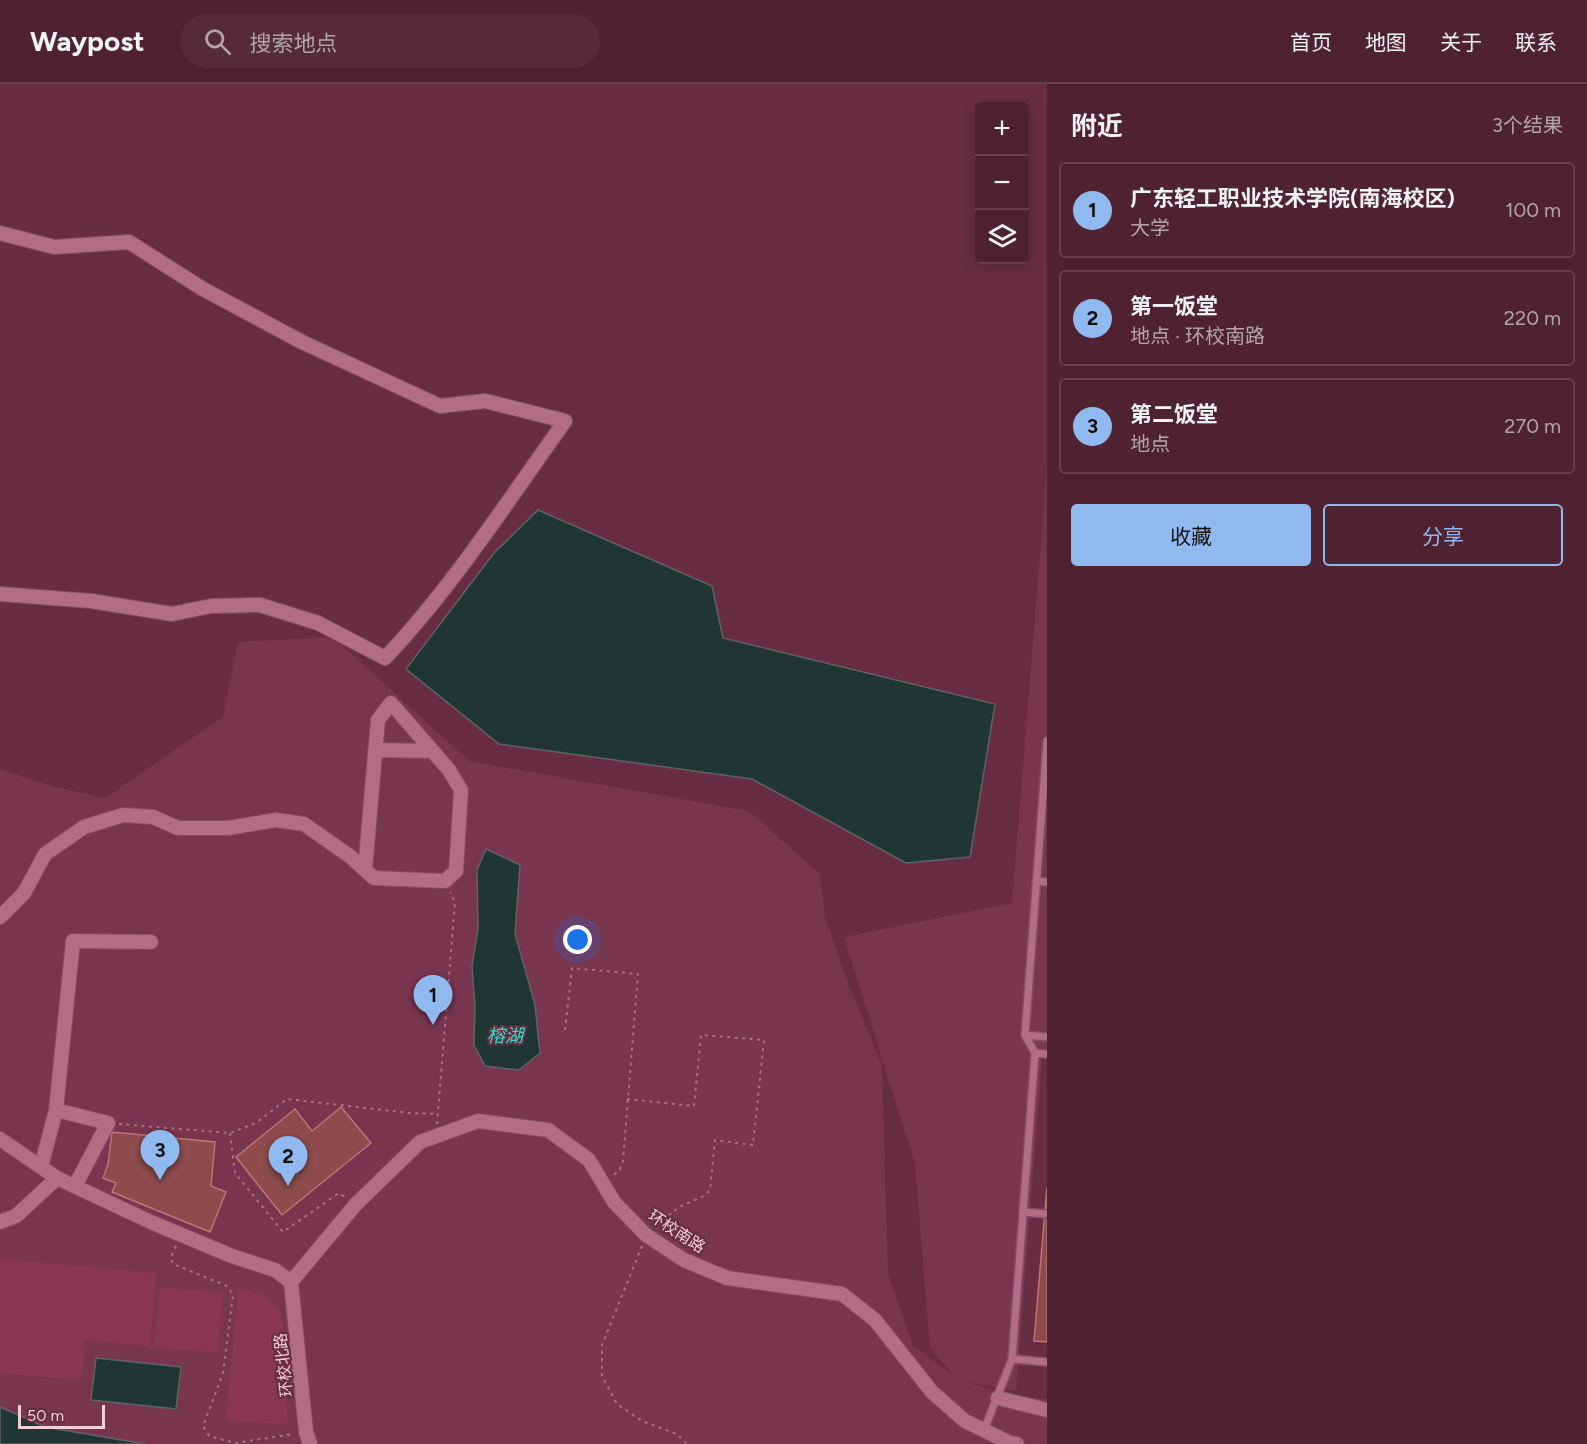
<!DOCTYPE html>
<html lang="zh">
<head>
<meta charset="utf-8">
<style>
	body { margin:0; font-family:Figtree,"Noto Sans SC",sans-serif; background:#552a3a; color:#f1f3f6 }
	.controls { position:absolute; right:18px; top:18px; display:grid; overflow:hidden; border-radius:6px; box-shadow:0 3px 15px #0003 }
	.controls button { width:54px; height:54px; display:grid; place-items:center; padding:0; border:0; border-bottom:2px solid #663f4d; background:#4f2232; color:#f1f3f6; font:30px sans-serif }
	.scale { position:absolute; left:18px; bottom:15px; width:87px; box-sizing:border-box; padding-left:6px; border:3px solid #f3cdd7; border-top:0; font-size:16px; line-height:21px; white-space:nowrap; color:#f3cdd7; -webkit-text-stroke:4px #692d43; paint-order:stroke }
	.you { position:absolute; left:578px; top:856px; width:21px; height:21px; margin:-15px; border:4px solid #fff; border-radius:50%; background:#1a73e8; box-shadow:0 0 0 9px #1a73e833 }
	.badge { display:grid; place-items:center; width:39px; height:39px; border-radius:50%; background:#90b9f0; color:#111; font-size:20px; font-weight:700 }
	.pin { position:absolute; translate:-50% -50px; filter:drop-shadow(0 2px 3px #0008) }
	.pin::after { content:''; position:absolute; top:32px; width:21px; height:18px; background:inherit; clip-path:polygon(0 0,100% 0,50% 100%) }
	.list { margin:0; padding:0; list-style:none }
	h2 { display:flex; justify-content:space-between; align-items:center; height:78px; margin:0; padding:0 24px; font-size:26px }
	h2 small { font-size:20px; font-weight:400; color:#b3a4ac }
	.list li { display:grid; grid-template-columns:39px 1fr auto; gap:18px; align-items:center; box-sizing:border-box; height:96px; margin:0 12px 12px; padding:0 12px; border:2px solid #663f4d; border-radius:6px }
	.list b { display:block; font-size:22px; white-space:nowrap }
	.list p { margin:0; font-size:20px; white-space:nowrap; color:#b3a4ac }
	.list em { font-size:20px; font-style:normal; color:#b3a4ac }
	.actions { display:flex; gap:12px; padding:18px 24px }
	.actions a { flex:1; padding:14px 0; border:2px solid #90b9f0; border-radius:6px; text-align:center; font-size:21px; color:#90b9f0 }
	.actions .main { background:#90b9f0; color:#111 }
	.icon { flex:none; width:33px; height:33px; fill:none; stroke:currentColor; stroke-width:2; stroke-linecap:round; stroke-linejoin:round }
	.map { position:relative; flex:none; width:1047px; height:1360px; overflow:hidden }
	header { display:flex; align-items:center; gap:36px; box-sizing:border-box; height:84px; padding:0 30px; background:#4f2232; border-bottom:2px solid #663f4d }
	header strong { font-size:28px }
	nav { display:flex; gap:33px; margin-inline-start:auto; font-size:21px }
	.search { width:420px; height:54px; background:#552a3a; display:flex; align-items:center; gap:15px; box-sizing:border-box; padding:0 21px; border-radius:33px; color:#b3a4ac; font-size:22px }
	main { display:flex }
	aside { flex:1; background:#4f2232 }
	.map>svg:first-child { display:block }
	.built { fill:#78354e }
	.green { fill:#893655 }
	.water { fill:#1f3632; stroke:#5f6364; stroke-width:1.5 }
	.building { fill:#8d4b4c; stroke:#bc7576; stroke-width:1.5 }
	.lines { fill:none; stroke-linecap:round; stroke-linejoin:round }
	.service-casing { stroke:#814e61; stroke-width:10 }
	.minor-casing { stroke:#814e61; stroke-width:16 }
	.path { stroke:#a57384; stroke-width:2; stroke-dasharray:3 4.5; stroke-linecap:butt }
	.service { stroke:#b16d83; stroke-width:7 }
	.minor { stroke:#b16d83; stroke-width:14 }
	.labels { text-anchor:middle; stroke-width:4.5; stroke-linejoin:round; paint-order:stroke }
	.street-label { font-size:16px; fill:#f3cdd7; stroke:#692d43 }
	.water-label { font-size:18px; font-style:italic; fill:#29e6ca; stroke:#692d43 }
</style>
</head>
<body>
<header>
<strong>Waypost</strong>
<div class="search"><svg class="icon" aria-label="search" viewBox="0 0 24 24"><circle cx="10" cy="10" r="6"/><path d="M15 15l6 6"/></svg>搜索地点</div>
<nav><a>首页</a><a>地图</a><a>关于</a><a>联系</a></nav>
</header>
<main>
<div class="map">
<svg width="1047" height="1360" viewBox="0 0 1047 1360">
	<rect width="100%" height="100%" fill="#692d43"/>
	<path class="built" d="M1047,384V975H1042L1016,1307L966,1298L1023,1315L1047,1314V1360H0V685L55,703L105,714L223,633L238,558L333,553L469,677L749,727L820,790L825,834L849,901L882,982L888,1190L913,1261L955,1293L930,1264L915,1080L844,853L1012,819Z"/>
	<path class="green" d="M0,1175L156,1189L150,1262L85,1256L81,1296L0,1289Z
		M160,1203L223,1209L217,1269L154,1263Z
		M238,1206C261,1210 272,1209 282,1233L288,1341L226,1336Z"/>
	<path class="water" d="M538,426L712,502L723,554L995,620L970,773L906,779L752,695L499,660L406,585L494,469Z
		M486,765L520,781L515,850L535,921L540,969L519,986L485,982L474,961L475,922L472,882L478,845L477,786Z
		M96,1274L181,1283L176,1325L91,1316Z
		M0,1323L45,1343L145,1360H0Z"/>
	<path class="building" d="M341,1023L371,1059L282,1131L236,1073L295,1025L312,1047Z
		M112,1048L215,1058L211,1102L226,1108L210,1148L112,1108L116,1099L103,1094L108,1080Z
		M1047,1103V1258L1034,1257Z"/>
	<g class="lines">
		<g class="service-casing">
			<path id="service" d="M1047,657L1025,951L1035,969L1012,1275L1047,1278
				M1036,797L1047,798
				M1025,951L1047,953
				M1035,969L1047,970
				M1023,1128L1047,1130
				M984,1346L1012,1275"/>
		</g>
		<g class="minor-casing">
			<path id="minor" d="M0,149L54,163L129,158L203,205L302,258L440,322L485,317L565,337C509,415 451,505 385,574L318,539L260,521L211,522L172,530L91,517L0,510
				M375,666L433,667
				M0,833L24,809L45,770L84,743L123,731L153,733L178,744H228L276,736L304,740L351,773L374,794L445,797L456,787L461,706L449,686L391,619L378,636L365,786
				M56,1026L73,857L151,858
				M0,1055L57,1094L153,1139L232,1172L275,1186L291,1198
				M41,1083L56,1026L108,1039L75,1102
				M0,1138L16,1132L57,1094
				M291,1198L356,1120L420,1058L478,1037L548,1046L589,1076L614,1118L646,1151L684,1176L727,1194L842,1210L875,1236L932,1308L965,1337L1010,1359L1017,1360
				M291,1198L306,1348L310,1360
				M998,1314L1047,1326"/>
		</g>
		<path class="path" d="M565,946L572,884L638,890L623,1077L619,1087L612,1092
			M627,1015L694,1022L701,951L764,956L753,1061L715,1056L710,1106L704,1112L679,1123L655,1143
			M119,1040L230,1049L256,1039L287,1015L410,1029L438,1030
			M437,1040L455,818L450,808
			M230,1049L235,1089L283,1148L339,1109L346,1114
			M176,1162L171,1173L173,1180L227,1202L233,1211L223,1289L203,1342L209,1352L235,1359L294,1350
			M642,1162L602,1261V1292L617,1320L642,1337L677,1350L687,1360"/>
		<use href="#service" class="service"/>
		<use href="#minor" class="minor"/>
	</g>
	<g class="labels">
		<g class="street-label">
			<text transform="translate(677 1147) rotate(33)" y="6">环校南路</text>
			<text transform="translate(283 1281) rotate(-96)" y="6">环校北路</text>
		</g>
		<g class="water-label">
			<text x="505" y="958">榕湖</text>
		</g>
	</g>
</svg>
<div class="controls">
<button>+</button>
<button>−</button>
<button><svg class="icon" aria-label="layers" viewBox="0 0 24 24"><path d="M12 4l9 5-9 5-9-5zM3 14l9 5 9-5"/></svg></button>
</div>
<div class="scale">50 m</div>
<div class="you"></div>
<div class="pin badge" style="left:433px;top:941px">1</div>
<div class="pin badge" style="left:288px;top:1102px">2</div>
<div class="pin badge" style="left:160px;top:1096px">3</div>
</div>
<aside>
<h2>附近<small>3个结果</small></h2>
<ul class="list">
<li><span class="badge">1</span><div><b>广东轻工职业技术学院(南海校区)</b><p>大学</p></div><em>100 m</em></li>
<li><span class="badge">2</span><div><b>第一饭堂</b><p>地点 · 环校南路</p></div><em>220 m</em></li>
<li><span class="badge">3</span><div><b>第二饭堂</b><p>地点</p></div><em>270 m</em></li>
</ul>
<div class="actions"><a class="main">收藏</a><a>分享</a></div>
</aside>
</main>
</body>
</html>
